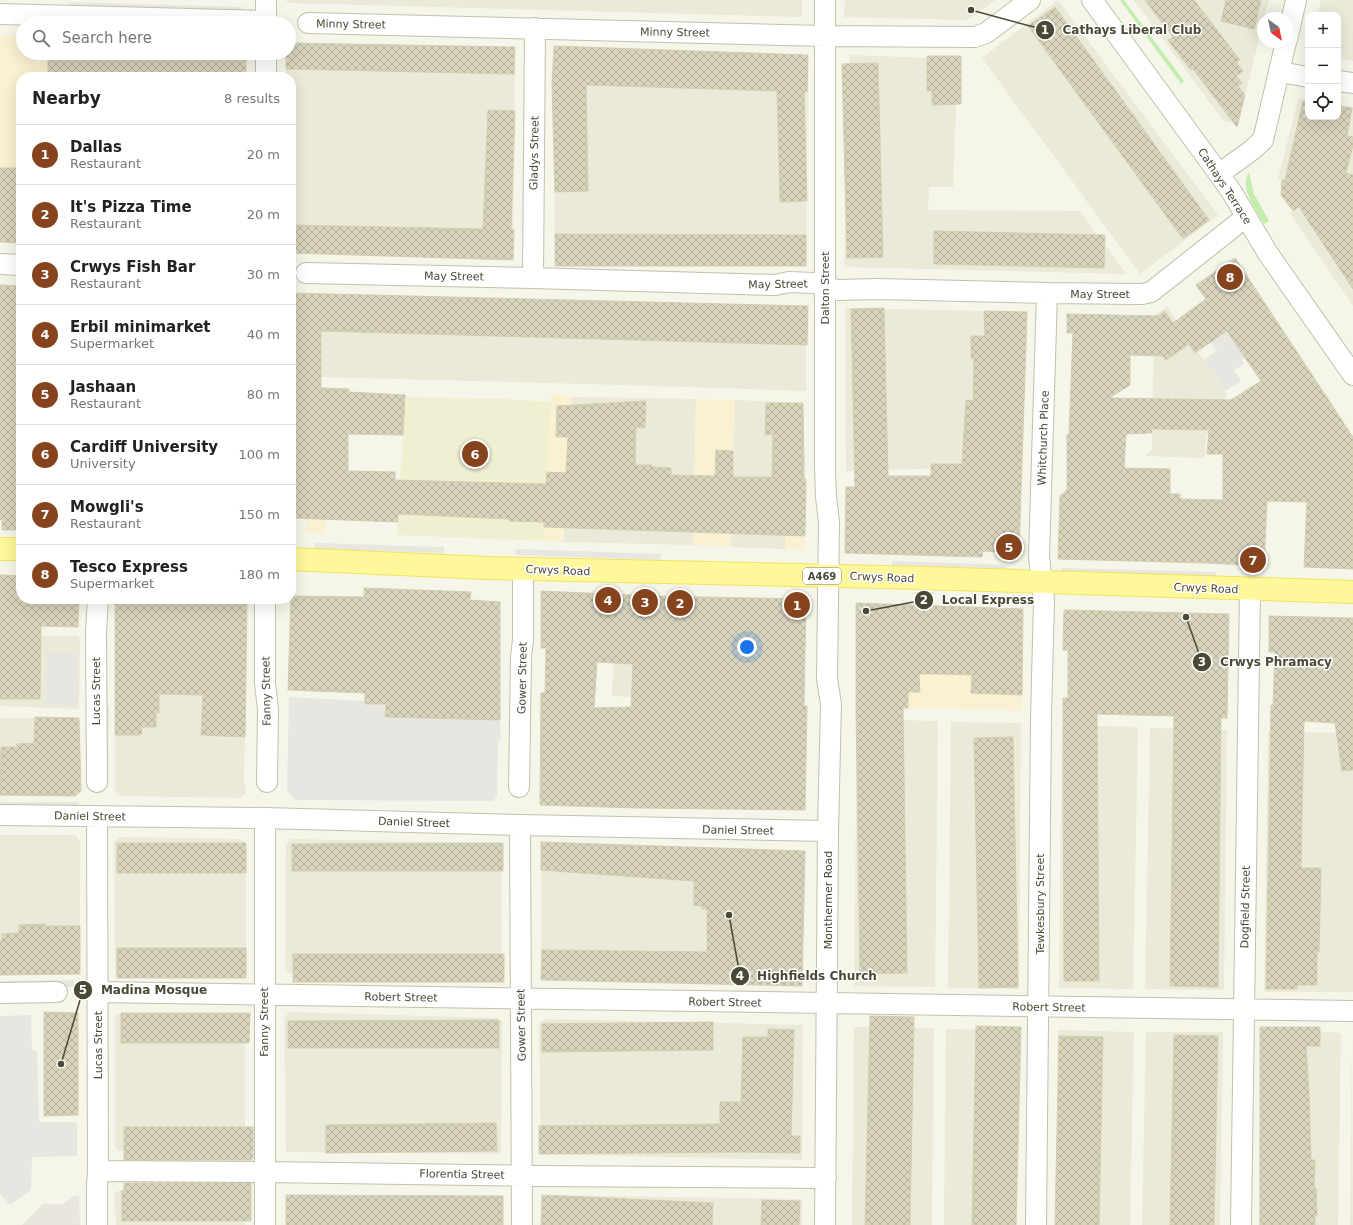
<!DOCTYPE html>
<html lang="en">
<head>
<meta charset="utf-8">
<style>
	body { margin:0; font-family:"DejaVu Sans",sans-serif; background:#f2f2f2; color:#222 }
	.controls { position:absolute; right:12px; top:12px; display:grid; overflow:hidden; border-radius:8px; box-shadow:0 4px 16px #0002 }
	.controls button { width:36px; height:36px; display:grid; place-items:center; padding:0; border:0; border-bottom:1px solid #e0e0e0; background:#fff; color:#222; font:20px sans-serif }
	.compass { position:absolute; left:1257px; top:12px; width:36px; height:36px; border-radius:50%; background:#fff; box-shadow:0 4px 16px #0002; rotate:147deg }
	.you { position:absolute; left:747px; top:647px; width:14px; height:14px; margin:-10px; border:3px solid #fff; border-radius:50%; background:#1a73e8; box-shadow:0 0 0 6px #1a73e833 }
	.badge { display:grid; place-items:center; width:26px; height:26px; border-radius:50%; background:#85431e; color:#fff; font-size:13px; font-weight:700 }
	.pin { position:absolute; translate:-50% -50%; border:2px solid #fff; box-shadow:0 1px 4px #0006 }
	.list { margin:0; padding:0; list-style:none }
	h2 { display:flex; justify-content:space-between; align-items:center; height:52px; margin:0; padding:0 16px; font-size:17px }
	h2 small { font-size:13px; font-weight:400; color:#767676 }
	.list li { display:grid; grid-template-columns:26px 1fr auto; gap:12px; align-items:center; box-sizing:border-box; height:60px; padding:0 16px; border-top:1px solid #e0e0e0 }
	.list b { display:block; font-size:15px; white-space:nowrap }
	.list p { margin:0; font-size:13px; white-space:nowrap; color:#767676 }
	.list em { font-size:13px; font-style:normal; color:#767676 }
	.icon { flex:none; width:22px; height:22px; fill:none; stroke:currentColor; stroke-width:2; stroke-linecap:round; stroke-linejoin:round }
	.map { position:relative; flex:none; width:1353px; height:1225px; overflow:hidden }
	.search { position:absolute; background:#fff; box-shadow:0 4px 16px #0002; left:16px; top:16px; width:280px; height:44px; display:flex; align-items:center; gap:10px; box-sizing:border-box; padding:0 14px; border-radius:22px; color:#767676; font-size:15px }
	.panel { position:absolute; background:#fff; box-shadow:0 4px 16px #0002; left:16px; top:72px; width:280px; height:532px; border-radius:16px }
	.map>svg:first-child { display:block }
	.residential { fill:#ebe9d7 }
	.commercial { fill:#faf1d3 }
	.industrial { fill:#e9e6de }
	.education { fill:#f1efd2 }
	.green { fill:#c4eeae }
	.parking { fill:#e7e6e1 }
	.building { fill:url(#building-cross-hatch); stroke:#d5ceb0; fill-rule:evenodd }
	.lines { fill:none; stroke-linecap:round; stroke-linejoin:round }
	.minor-casing { stroke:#c3c0ab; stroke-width:22 }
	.primary-casing { stroke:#f1e45d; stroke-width:24 }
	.minor { stroke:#fff; stroke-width:20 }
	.primary { stroke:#fff89a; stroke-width:22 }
	.labels { text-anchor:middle; stroke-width:3; stroke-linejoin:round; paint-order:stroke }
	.shield { fill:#fff; stroke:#817f72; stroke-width:1 }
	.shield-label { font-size:10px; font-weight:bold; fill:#4b4836 }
	.street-label { font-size:11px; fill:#4b4836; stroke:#fff }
	.leader { fill:none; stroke:#4b4836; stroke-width:1.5 }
	.callout-dot { fill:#4b4836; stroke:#fff; stroke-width:1.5 }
	.mark-label { font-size:12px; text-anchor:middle; font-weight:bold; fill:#fff }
	.callout-label { font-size:12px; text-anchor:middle; font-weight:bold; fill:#4b4836; stroke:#fff; stroke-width:3; stroke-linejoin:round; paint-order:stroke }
</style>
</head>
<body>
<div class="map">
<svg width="1353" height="1225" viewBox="0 0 1353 1225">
	<defs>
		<pattern id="building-cross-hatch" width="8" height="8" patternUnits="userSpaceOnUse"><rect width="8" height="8" fill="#d9d4bd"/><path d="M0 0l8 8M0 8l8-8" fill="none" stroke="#b2ae9a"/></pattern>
	</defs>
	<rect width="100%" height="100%" fill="#f6f5e9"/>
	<path class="residential" d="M286,0H802V17L288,3Z
		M845,0H996L967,20L844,17Z
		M1058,0L1218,215L1140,274L982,58Z
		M1134,0H1269L1264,18H1263V23L1240,116L1236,120L1232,122H1226L1222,119Z
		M1321,0H1353V61L1338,59V15H1318Z
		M290,43L515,47L513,260L293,253L291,251V77H286V53H289V44Z
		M554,46L808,55L806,266H555Z
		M850,55L958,59L953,187H929L928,210L1080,211L1127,274L844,267Z
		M1298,99L1308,100V117H1338V105L1353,107V306L1290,213L1336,196L1310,183L1278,179Z
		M322,294L800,306L806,310V391L623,385L321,377Z
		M1167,306L1226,393L1227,396L1224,398V435H1206L1205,458L1145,456L1152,449L1154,316Z
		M845,308L1027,312L1022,466L846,471Z
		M572,397L696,399L693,545L563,542Z
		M735,400L803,403L805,463H789L785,549L731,547Z
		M616,594L634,595L632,697L612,696Z
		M0,635L78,636L80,641L79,709L0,706Z
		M115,642L247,646L244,784L246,785V793L240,798L119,796L115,792Z
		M0,718H79L81,791L75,796L0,795Z
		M857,719L938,721L935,987L854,986Z
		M951,722L1021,723L1019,989L948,988Z
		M1062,725L1138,727L1133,989L1059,988Z
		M1150,728L1227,730L1224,990L1145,989Z
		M1268,732L1353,733V992H1264Z
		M0,835H75L80,841V974L0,975Z
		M119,837L240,839L246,843V973L115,974L114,842Z
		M291,839L498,843L502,847L501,973L497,978L289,973L285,969L286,844Z
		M545,845L708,848L705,984L545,980L541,975V849Z
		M290,1012L496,1018L502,1021L501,1154L286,1152L284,1017Z
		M241,1013L245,1016V1149L242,1152L118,1151L115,1146V1014Z
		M545,1019L803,1025L802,1160L541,1154L539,1024Z
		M854,1027L934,1028L932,1225H852Z
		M1260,1027L1341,1033L1338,1225H1259Z
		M946,1029L1018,1030L1015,1225H944Z
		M1058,1030L1134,1032L1130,1225H1056Z
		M1146,1032H1223L1220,1225H1142Z
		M1352,1033L1353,1225H1350Z
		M120,1190H241L245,1196V1225H116L114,1194Z
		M542,1195L802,1199V1225H542Z"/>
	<path class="commercial" d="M0,35H23V53H48V77H21V180H0Z
		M551,394L572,397L563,542L543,541Z
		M696,399L735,400L731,547L693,545Z
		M310,450L327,451L325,534L306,533Z
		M789,463H805V550L785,549Z
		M856,603L1023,609L1022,711L856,706Z"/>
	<path class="industrial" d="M79,1195L80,1225H22L43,1204H64L73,1196Z"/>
	<path class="education" d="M405,397L505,399L551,402L543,541L397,535Z"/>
	<path class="green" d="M1120,0H1124L1184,81L1181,84Z
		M1249,172L1254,194L1269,221L1264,224C1256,209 1239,189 1249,172Z"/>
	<path class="parking" d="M69,2L242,7L241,14L68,9Z
		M1227,331L1245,357L1242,360L1244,364L1234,370L1241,381L1225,391L1204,360L1217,351L1211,343Z
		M315,543L444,547V553L315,549Z
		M516,549L661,554L660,560L515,555Z
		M892,561L1006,565V573L892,569Z
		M1062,568L1216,572V580L1061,575Z
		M47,652L78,653V706L45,705Z
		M289,697L365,701V704H386L385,717L500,720L501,740H498L497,796L493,801L295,800L287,790Z
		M102,706H109L108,780L102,779Z
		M0,802H79V808H0Z
		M74,980V987L0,988V981Z
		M31,1015L32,1050L37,1051L39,1122H77V1156L32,1157L31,1190L10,1205L0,1194V1016Z"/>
	<path class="building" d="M1145,0H1194L1240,60L1236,62L1243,71L1236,76L1242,83L1238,86L1245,95L1237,127L1193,69L1191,70L1168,40L1173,37Z
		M1226,0H1261L1254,29L1221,21Z
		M1055,7L1209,220L1183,239L1028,26Z
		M289,43L515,47L514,74L286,69V53H289Z
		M554,46L808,55L807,92H804L807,201L780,202L777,91L586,85L588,191L555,192L552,84Z
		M48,53H246V77H70V74H48Z
		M927,56H961V104L932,105V91H927Z
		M878,63L883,257L847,258L842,64Z
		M1303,101H1308V117H1338V106L1352,108L1347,136L1353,137V145L1346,173L1353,175V289L1299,207L1293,211L1281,195L1282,180H1285Z
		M488,110L515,111L511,230H514L513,260L291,253V225L483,229Z
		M0,168H21V243L0,242Z
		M934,231L1105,235L1104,268L934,264Z
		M555,234L806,235V266H555Z
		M1235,258L1353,437V569L1304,567L1307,502L1267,501L1264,566L1205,563L1058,559L1060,496L1067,490V435H1069L1073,333H1067V314L1158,316L1165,311L1173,323L1206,299L1196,285ZM1227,331L1261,381L1231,400L1109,398L1130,385V355L1163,356L1166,360L1189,344L1195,353ZM1152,429L1209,430L1207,454H1223V500L1180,499V494H1170V469L1124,468L1126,434L1152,433Z
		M0,285L21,286V520H20V530H2V520H0Z
		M291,293L808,306L807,345L321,331V388L349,389V392L405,395L403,435L348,434V471L395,472V480L546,484L547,472L566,473L568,437H556L557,406L646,401L645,428L636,427L635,465H652V467L671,468V475L715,476L716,450L733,451V477H772L773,434L765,435L766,403H803L804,479H806L805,536L544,527V522L509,521V519L398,514V522L291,518Z
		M884,308L888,476H931V464H962L966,400L973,401L974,358H971V336H985L984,311L1027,312L1019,553L983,551L982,557L845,553L846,487H855L851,309Z
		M0,575L21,576V599H79L78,627L41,626L40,699H0Z
		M364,588L471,592L470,600L500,602V720L385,717L386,704H365V693L288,690L291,596L364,597Z
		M541,591L653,596L806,599L804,706H807L805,810L637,808L540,805L541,693H545L546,648H541ZM597,662L633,664L631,707L594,708Z
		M115,599H247L245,737L201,735L203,695L159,694V713H156V727H142L141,735H115Z
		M856,603L1023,609L1022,695L971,693L972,675L939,674H919L920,692H908V708H903L907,973L860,974L856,706Z
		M1064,610L1229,614L1227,718H1221L1218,987L1170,986L1174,716L1097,714L1099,981H1064L1063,698H1068V650H1063Z
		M1269,616L1353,618V770L1342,771L1335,723L1304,721L1301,868H1321L1319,952H1317V985H1297V989H1266L1271,705H1273L1275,652H1269Z
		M35,717L79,718L81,791L75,796L0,795L1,747H17V744L34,743Z
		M1013,737L1018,987L979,988L974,738Z
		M541,842L805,851L802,986L541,980L542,950L706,952V950H707V909H702V906L694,905V881L541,870Z
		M117,843H246V873H117Z
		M503,843V871H292V844Z
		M45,924V926H80V974L0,975V941H2V934L19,933V925Z
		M117,948H246V978H117Z
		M293,954H504V982H293Z
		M44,1012L78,1013V1115L44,1116Z
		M121,1013H250L249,1043H121Z
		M870,1016L914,1017L910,1225H865Z
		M499,1020V1048H288V1021Z
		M713,1022V1050L542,1052V1024Z
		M976,1026L1021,1027L1016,1225H972Z
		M1260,1027H1320V1046H1306L1309,1092L1311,1160H1315L1314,1188H1316L1317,1215H1315V1225H1260Z
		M768,1029L794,1030L791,1136H800V1153L738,1152L539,1154V1126L720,1124V1102H741L743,1037H768Z
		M1174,1035L1218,1036L1214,1225H1170Z
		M1059,1036L1103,1037L1099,1225H1055Z
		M496,1123L497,1151L326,1153V1125Z
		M124,1127H253V1158H252V1160H124Z
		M124,1183H251V1221H122V1191H124Z
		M286,1195L503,1196V1225H286Z
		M542,1195L713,1203L712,1225H541Z
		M762,1200L800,1201L799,1225H761Z"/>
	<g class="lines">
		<g class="minor-casing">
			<path id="minor" d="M266,0V23
				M825,0V469L826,497L829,522L827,679L831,704L828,831L825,1225
				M1092,0L1219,174L1233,194L1267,252L1353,375
				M0,14L266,21
				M308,23L825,36L975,37L986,33L1030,0
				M1287,40L1296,0
				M266,53V77
				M1280,72L1308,77
				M1338,81L1353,83
				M1219,174L1252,150L1263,140L1286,42
				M0,264L21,265
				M306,273L533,278L775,285L789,282L814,283L837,290L878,289L1047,293L1142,294L1151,292L1246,217
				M533,278L535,28
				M265,599V683L268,709L267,782
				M97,782L96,632L98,599
				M519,787L521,657L523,640V569
				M0,815L265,818L520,825L828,831
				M265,818V1225
				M520,825L522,1225
				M97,992L1353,1011
				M0,993L57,992
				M98,1171L266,1172L536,1176L826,1178
				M97,1225V1186L98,1171L97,817
				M1036,1225L1041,718L1044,600L1039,557L1047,293
				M1241,1225L1250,589"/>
		</g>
		<g class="primary-casing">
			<path id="primary" d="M0,549H21
				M291,559L487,568L924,578L1353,592"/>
		</g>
		<use href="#minor" class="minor"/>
		<use href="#primary" class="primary"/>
	</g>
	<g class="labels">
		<rect class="shield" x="803" y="568" width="38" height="16" rx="3"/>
		<g class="shield-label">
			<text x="822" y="580">A469</text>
		</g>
		<g class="street-label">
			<text transform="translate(351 24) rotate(1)" y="4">Minny Street</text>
			<text transform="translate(675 32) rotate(1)" y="4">Minny Street</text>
			<text transform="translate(534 153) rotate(-89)" y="4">Gladys Street</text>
			<text transform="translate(1225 186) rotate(57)" y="4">Cathays Terrace</text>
			<text transform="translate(454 276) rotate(1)" y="4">May Street</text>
			<text transform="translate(778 284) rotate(-1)" y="4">May Street</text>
			<text transform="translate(825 288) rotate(-90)" y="4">Dalton Street</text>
			<text x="1100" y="298">May Street</text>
			<text transform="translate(1043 438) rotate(-88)" y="4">Whitchurch Place</text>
			<text transform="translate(558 570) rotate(2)" y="4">Crwys Road</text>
			<text transform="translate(882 577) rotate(2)" y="4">Crwys Road</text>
			<text transform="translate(1206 588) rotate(2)" y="4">Crwys Road</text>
			<text transform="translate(522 678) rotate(-89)" y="4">Gower Street</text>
			<text transform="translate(96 691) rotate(-90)" y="4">Lucas Street</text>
			<text transform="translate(266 691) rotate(-91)" y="4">Fanny Street</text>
			<text transform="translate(90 816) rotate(1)" y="4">Daniel Street</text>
			<text transform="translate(414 822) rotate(2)" y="4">Daniel Street</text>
			<text transform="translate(738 830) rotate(1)" y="4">Daniel Street</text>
			<text transform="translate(828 900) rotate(-90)" y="4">Monthermer Road</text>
			<text transform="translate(1040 904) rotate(-90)" y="4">Tewkesbury Street</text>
			<text transform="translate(1245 907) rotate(-89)" y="4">Dogfield Street</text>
			<text transform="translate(401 997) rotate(1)" y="4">Robert Street</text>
			<text transform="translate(725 1002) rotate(1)" y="4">Robert Street</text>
			<text transform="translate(1049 1007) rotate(1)" y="4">Robert Street</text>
			<text transform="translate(264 1022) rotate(-90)" y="4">Fanny Street</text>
			<text transform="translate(521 1025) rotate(-91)" y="4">Gower Street</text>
			<text transform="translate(98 1045) rotate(-90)" y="4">Lucas Street</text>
			<text transform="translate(462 1174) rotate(1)" y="4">Florentia Street</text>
		</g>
	</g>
	<path class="leader" d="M971 10L1045 30M866 611L924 600M1186 617L1202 662M729 915L740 976M61 1064L83 990"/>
	<g class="callout-dot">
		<circle cx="971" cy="10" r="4"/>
		<circle cx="866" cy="611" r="4"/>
		<circle cx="1186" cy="617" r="4"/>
		<circle cx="729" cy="915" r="4"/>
		<circle cx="61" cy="1064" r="4"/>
		<circle cx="1045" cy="30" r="10"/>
		<circle cx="924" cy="600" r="10"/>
		<circle cx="1202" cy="662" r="10"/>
		<circle cx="740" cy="976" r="10"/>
		<circle cx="83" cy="990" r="10"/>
	</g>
	<g class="mark-label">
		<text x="1045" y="34">1</text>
		<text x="924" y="604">2</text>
		<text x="1202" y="666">3</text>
		<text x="740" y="980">4</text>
		<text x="83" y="994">5</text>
	</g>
	<g class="callout-label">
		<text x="1132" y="34">Cathays Liberal Club</text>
		<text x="988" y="604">Local Express</text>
		<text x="1276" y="666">Crwys Phramacy</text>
		<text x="817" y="980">Highfields Church</text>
		<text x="154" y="994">Madina Mosque</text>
	</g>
</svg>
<div class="controls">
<button>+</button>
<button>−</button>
<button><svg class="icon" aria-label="locate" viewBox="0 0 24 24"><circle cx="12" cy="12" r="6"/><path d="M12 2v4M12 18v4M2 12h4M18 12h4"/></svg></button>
</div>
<svg class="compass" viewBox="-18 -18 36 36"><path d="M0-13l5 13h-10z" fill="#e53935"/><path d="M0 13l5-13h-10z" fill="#767676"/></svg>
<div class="you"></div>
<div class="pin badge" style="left:797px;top:605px">1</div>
<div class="pin badge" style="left:680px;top:603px">2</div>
<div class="pin badge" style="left:645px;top:602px">3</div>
<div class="pin badge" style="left:608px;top:600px">4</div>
<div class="pin badge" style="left:1009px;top:547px">5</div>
<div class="pin badge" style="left:475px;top:454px">6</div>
<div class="pin badge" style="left:1253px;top:560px">7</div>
<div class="pin badge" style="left:1230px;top:277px">8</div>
<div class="search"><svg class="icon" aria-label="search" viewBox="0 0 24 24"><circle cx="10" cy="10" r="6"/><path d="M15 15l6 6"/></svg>Search here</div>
<section class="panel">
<h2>Nearby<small>8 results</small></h2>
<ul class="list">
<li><span class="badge">1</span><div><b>Dallas</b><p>Restaurant</p></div><em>20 m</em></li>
<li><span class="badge">2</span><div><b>It's Pizza Time</b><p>Restaurant</p></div><em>20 m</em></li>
<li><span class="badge">3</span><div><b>Crwys Fish Bar</b><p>Restaurant</p></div><em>30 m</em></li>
<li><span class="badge">4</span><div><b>Erbil minimarket</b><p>Supermarket</p></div><em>40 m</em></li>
<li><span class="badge">5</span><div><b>Jashaan</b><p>Restaurant</p></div><em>80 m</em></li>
<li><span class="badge">6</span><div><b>Cardiff University</b><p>University</p></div><em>100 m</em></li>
<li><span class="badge">7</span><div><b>Mowgli's</b><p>Restaurant</p></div><em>150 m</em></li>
<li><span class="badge">8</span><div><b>Tesco Express</b><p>Supermarket</p></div><em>180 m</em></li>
</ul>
</section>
</div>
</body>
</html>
